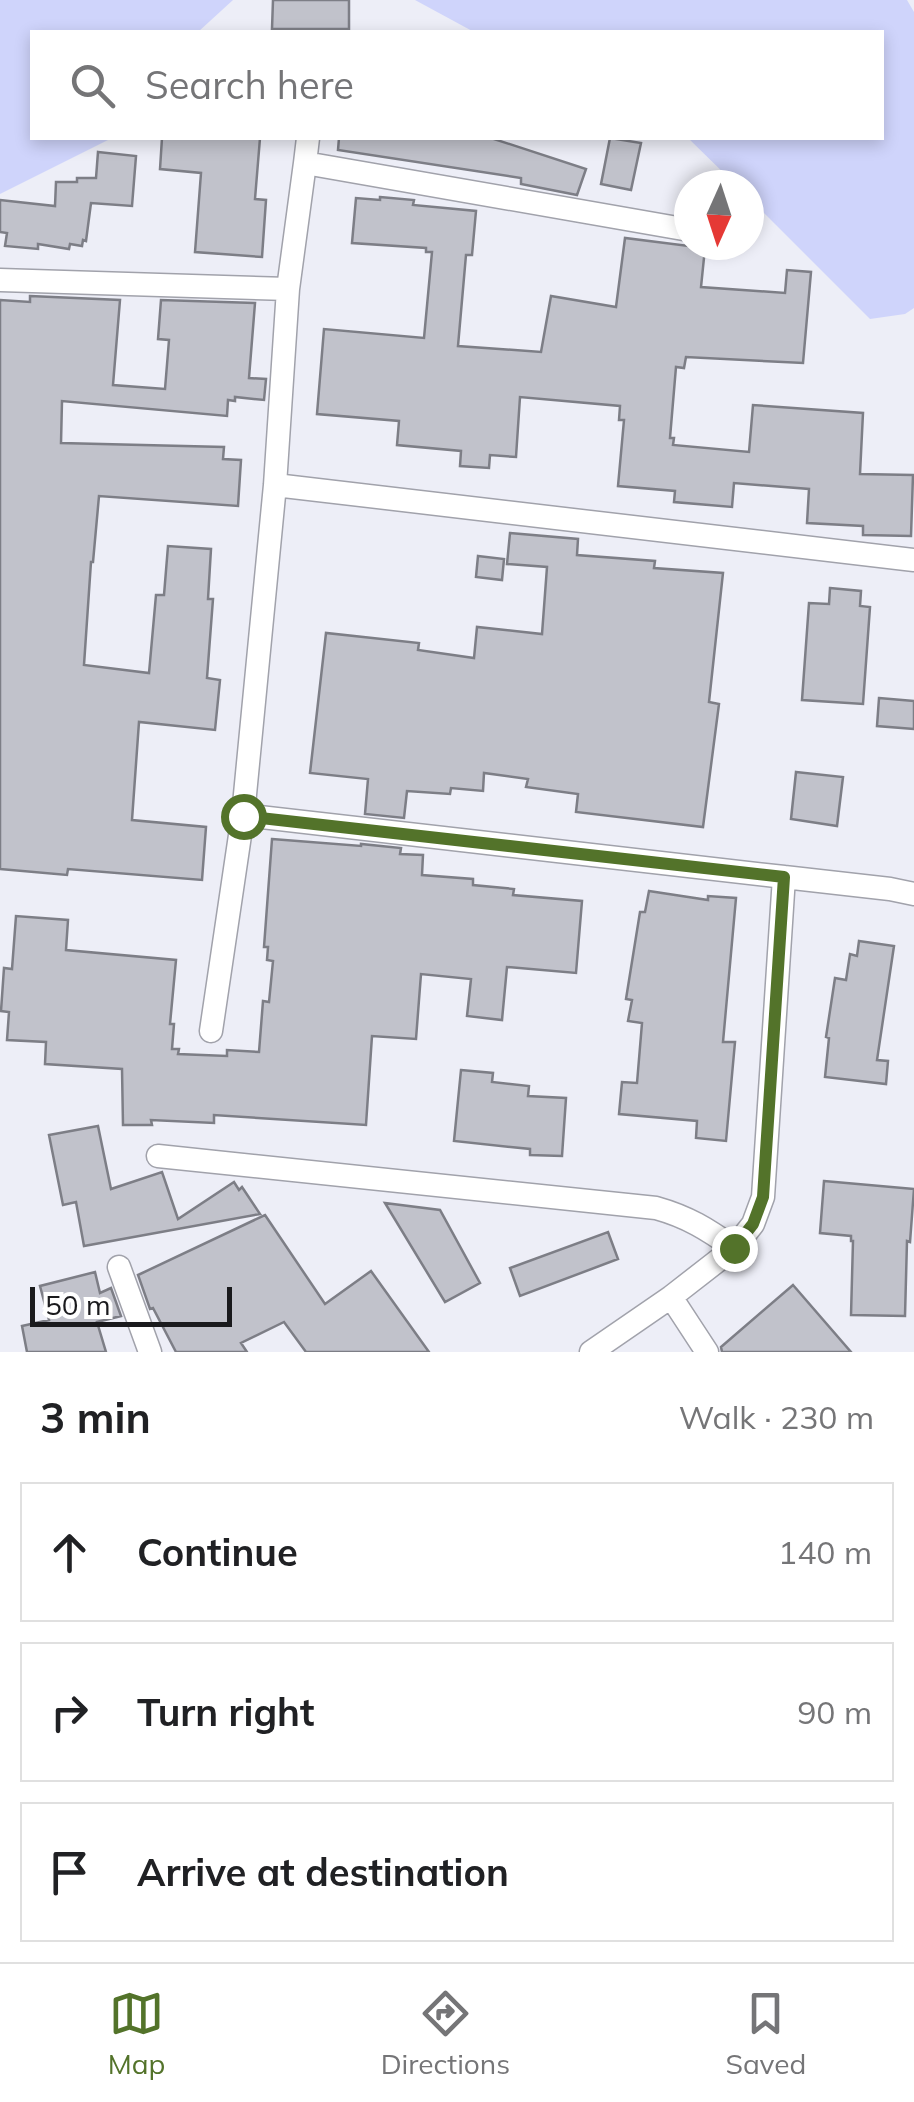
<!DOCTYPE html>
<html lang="en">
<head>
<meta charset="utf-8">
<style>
	body { margin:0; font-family:Mulish,sans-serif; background:#f2f2f2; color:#202124 }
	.compass { position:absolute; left:674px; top:170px; width:90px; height:90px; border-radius:50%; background:#fff; box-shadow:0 5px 15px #0003; rotate:183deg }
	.scale { position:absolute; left:30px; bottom:25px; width:202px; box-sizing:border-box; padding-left:10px; border:5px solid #1a1a1d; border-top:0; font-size:28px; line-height:35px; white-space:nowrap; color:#1a1a1d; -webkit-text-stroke:8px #fff; paint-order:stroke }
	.stop { position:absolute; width:30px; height:30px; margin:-22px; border:8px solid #53732a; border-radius:50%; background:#fff }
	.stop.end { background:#53732a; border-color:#fff; box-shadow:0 2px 10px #0008 }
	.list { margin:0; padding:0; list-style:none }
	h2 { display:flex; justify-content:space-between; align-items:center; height:130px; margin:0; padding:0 40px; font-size:42px }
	h2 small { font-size:32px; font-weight:400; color:#757577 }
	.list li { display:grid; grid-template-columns:65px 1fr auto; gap:30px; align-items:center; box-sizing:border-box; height:140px; margin:0 20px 20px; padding:0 20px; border:2px solid #e0e0e0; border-radius:0px }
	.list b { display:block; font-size:38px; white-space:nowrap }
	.list em { font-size:32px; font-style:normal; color:#757577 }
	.icon { flex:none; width:55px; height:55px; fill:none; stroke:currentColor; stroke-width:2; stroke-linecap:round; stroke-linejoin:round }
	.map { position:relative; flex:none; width:914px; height:1352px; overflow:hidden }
	.search { position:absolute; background:#fff; box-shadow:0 5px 15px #0003; left:30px; right:30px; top:30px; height:110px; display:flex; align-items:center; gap:25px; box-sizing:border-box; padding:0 35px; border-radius:0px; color:#757577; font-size:38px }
	.sheet { height:610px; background:#fff }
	nav { display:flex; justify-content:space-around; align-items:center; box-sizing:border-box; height:140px; border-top:2px solid #e0e0e0; background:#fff; font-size:28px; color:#757577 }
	nav a { display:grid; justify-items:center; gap:5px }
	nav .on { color:#53732a }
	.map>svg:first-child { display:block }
	.green { fill:#cfd4fb }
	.building { fill:#c1c2cb; stroke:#7d7e86; stroke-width:2.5 }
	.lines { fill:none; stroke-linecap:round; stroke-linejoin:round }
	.minor-casing { stroke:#a1a2ab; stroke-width:25 }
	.minor { stroke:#fff; stroke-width:22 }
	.route { stroke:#53732a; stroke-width:12 }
</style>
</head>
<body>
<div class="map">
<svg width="914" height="1352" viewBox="0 0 914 1352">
	<rect width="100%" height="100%" fill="#edeef7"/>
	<path class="green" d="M0,0H233L198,32H32V138H112L0,194Z
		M415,0H907L914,12V308L905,314L870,319L749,198V185H736L688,138H882V32H474Z"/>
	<path class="building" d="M273,0H349V29H272Z
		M162,138H260L255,199L266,200L262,257L195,252L201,173L160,169Z
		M339,138H491L586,169L577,195L521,184V178L338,150Z
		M610,138L641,143L631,190L601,184Z
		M98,152L136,156L132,206L91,203L86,241L83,240L82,246L70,244L69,249L38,244V249L5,246L7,233L0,232V200L55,206L56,182H77V178H96Z
		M380,197L414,200L413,205L476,211L472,255H466L458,346L541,352L551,296L616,307L625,238L705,248L701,287L785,293L787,270L811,272L803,363L686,357L684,368L676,367L670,438H674L673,445L749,452L753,405L863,413L860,474L913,475L911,536L863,535V526L807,523L809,489L734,483L732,507L674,502L675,491L618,486L624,420H619L620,406L520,397L516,457L490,455L489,468L460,466L461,451L397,445L399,421L317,414L324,329L424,338L432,252H426V248L352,243L356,198L380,200Z
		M30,296L120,300L113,385L165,389L169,340L158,339L161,300L255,303L249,378L266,379L264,400L235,397V401L228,400L227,416L62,401L61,443L224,447L223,459L241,460L238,506L99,496L93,562H91L84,665L149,673L156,595H164L168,546L211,549L208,599H213L207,678L220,680L215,730L139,722L132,820L206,827L202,880L68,869L67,875L0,869V300L30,302Z
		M510,533L578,539L577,555L655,561L654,568L723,573L709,702L719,704L703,827L576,812L578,794L526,787L528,779L484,773L483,791L451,788L450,794L407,791L404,818L365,814L368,779L310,773L326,633L419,643L418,650L474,658L477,627L542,634L547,567L507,564Z
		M478,556L504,559L502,580L476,577Z
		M830,588L861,591L860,606L870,607L863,704L802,700L809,603L829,604Z
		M879,698L914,701V729L877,726Z
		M796,772L843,777L837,826L791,819Z
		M272,839L361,846V844L401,848L400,854L423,855L422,875L473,879V885L514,889L513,895L582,901L576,973L507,967L502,1020L467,1016L471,979L421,974L416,1039L372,1036L366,1125L214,1115V1123L151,1120L152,1125H123L122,1069L45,1064L46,1042L7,1040L9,1012L1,1011L4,968L12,969L16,916L68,920L66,950L176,960L170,1024H174L172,1049H179L178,1054L227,1056V1050L259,1052L263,1001L269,1002L273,961L267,960L268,947H264Z
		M649,891L708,900V896L736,898L723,1042H735L726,1141L696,1138L697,1121L619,1114L622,1082L637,1083L642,1023L628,1021L632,1000L626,999L640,912H645Z
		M859,941L894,946L877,1060L888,1061L886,1084L825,1077L829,1038L826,1037L835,978L846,980L850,954L857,956Z
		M461,1070L493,1073L492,1082L529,1086L528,1096L566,1098L562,1156L530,1155V1149L454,1141Z
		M98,1126L111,1189L162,1172L178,1219L234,1182L239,1190L242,1187L260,1214L84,1246L76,1202L63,1205L49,1135Z
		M824,1181L914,1189L910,1242L907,1241L905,1316L851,1315L853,1241H851V1236L820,1233Z
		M385,1203L440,1210L480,1283L445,1302Z
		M265,1215L325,1304L371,1271L429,1352H306L284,1322L241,1343L247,1352H176L153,1308L150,1309L138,1275Z
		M608,1232L618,1259L520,1296L510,1268Z
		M95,1272L100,1293L111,1288L121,1316L97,1322L106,1352H27L22,1326L49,1320L40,1286Z
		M793,1285L851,1352H722L721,1347Z"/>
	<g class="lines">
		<g class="minor-casing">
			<path id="minor" d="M305,163L308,138
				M0,280L288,289
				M275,485L914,560
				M243,815L784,877
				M211,1031L243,815L275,485L288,289L305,163L689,230
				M158,1156L656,1208C688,1217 707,1229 734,1248
				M119,1267L150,1352
				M671,1297L707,1352
				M591,1352L671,1297L734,1248L753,1224L763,1197L784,877L890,889L914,894"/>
		</g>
		<use href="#minor" class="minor"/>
	</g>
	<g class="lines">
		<path class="route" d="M243,816L784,877L763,1197L753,1224L734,1248"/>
	</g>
</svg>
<svg class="compass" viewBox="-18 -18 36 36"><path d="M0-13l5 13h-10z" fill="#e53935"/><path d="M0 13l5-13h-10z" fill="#757577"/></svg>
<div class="scale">50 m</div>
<div class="stop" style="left:243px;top:816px"></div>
<div class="stop end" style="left:734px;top:1248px"></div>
<div class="search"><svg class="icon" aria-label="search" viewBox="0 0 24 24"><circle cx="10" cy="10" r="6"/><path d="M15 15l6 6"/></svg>Search here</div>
</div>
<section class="sheet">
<h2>3 min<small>Walk · 230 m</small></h2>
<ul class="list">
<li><svg class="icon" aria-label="ahead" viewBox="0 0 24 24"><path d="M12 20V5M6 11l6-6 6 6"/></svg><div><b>Continue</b></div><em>140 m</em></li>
<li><svg class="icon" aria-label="right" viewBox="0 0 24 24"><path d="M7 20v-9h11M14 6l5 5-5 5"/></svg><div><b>Turn right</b></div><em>90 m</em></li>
<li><svg class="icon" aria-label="arrive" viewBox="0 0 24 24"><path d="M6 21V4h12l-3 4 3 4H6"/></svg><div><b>Arrive at destination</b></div></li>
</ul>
</section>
<nav>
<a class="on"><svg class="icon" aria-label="map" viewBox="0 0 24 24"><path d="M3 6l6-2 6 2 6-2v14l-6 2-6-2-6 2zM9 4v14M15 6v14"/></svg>Map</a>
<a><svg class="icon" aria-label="directions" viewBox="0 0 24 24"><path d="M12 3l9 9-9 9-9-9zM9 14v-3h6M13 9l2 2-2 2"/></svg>Directions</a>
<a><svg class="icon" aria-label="saved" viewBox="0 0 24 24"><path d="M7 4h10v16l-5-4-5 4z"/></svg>Saved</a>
</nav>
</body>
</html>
